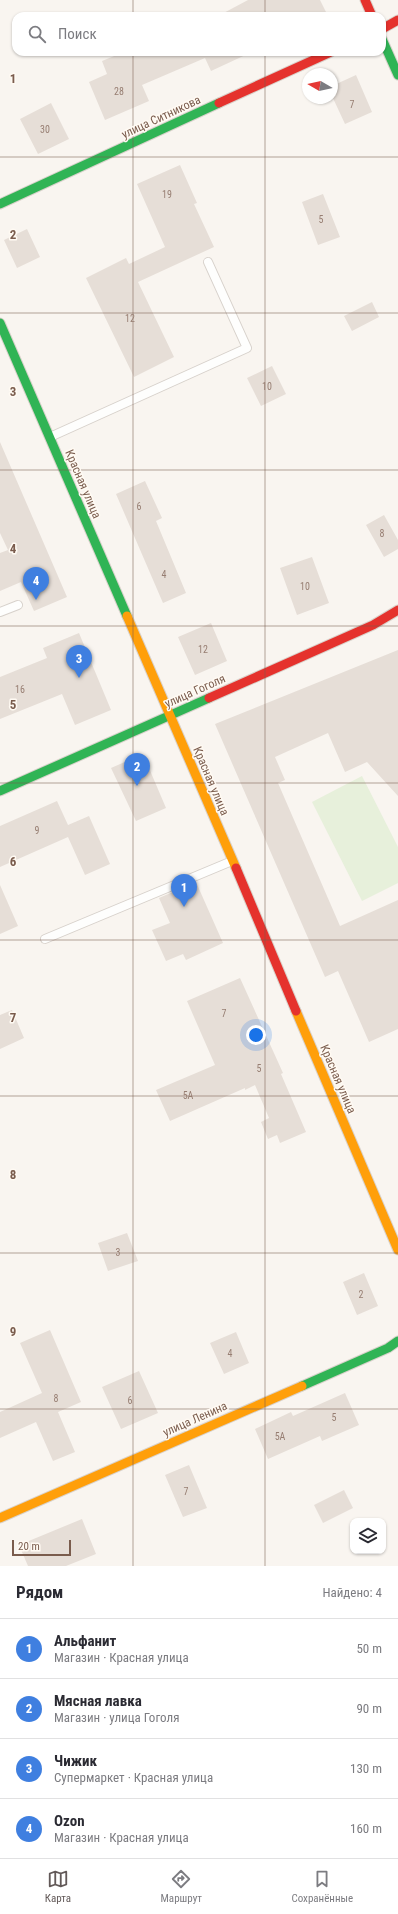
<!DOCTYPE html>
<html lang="ru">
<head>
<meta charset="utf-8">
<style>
	body { margin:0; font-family:"Roboto Condensed",sans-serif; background:#f7f7f7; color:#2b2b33 }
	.controls { position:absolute; right:12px; bottom:12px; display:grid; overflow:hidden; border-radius:8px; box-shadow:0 1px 3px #0004 }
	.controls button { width:36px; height:36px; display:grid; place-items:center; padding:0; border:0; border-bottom:1px solid #e1e1e2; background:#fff; color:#2b2b33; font:20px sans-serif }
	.compass { position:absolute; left:302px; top:68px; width:36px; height:36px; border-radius:50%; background:#fff; box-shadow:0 1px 3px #0004; rotate:279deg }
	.scale { position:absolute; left:12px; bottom:10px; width:59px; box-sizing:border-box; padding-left:4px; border:2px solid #7a5c4d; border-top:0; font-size:11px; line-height:14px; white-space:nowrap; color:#7a5c4d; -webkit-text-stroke:3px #fffaf3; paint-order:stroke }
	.you { position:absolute; left:256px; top:1035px; width:14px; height:14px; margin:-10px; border:3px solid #fff; border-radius:50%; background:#1a73e8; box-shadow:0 0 0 6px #1a73e833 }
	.badge { display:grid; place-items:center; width:26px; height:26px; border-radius:50%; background:#625958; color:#fff; font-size:13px; font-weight:700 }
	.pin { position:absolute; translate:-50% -33px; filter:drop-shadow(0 1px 2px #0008) }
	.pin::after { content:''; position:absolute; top:21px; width:14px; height:12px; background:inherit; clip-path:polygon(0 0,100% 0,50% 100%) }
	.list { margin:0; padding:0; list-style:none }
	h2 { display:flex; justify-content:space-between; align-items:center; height:52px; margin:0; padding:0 16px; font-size:17px }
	h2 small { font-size:13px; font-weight:400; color:#7c7c81 }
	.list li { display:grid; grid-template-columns:26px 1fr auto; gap:12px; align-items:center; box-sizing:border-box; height:60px; padding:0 16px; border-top:1px solid #e1e1e2 }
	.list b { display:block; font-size:15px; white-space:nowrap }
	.list p { margin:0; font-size:13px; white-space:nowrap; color:#7c7c81 }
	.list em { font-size:13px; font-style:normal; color:#7c7c81 }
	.icon { flex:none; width:22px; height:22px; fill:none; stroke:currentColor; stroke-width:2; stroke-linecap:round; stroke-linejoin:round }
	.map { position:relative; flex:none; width:398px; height:1566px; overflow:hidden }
	.search { position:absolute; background:#fff; box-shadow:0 1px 3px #0004; left:12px; right:12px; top:12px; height:44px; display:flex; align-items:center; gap:10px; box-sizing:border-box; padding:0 14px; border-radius:12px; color:#7c7c81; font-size:15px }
	.sheet { height:292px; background:#fff }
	nav { display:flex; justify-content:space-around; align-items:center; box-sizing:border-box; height:56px; border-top:1px solid #e1e1e2; background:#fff; font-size:11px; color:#7c7c81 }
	nav a { display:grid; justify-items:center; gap:2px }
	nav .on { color:#625958 }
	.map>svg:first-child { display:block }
	.garden { fill:#e7f0db }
	.building { fill:#e6ded7 }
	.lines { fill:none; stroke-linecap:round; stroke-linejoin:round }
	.lane-casing { stroke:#d7d1cb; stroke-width:10 }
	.fast-casing { stroke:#d9d2cb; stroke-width:11 }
	.slow-casing { stroke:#d9d2cb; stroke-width:11 }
	.jam-casing { stroke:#d9d2cb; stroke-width:11 }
	.lane { stroke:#fefefd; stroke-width:8 }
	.fast { stroke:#30b455; stroke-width:9 }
	.slow { stroke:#ff9f0a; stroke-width:9 }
	.jam { stroke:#e5322d; stroke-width:9 }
	.grid { fill:none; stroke:#7a5c4d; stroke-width:1; stroke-opacity:0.55 }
	.labels { text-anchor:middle; stroke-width:3; stroke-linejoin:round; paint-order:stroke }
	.number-label { font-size:10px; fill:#977e72 }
	.street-label { font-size:12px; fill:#7a5c4d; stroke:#fffaf3 }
	.grid-label { font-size:13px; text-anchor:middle; font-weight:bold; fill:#7a5c4d; stroke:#fffaf3; stroke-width:3; stroke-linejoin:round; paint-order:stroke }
</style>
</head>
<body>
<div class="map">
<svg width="398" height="1566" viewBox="0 0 398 1566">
	<rect width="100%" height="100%" fill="#f9f5f0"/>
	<path class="garden" d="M362,776L398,847V883L362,901L312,802Z"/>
	<path class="building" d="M248,0H320L328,16H218Z
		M124,52H252L211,71L205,58L142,85L149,101L105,120L89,82L107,74L102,61Z
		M356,75L372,112L345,124L332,96V86Z
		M51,103L69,139L38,154L20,119Z
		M180,165L197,203L194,204L214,247L138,282L174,357L134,377L86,278L126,258L129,264L165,247L137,184Z
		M323,194L340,237L318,245L302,202Z
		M27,229L40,257L17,268L4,240Z
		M372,302L379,317L352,331L344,316Z
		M272,366L286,394L261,406L247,378Z
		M0,442L67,597L34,611L21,582L0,591V553L8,550L0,533Z
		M145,481L162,518L156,521L186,593L163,603L116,494Z
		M384,515L398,540V549L384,557L366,525Z
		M312,557L329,603L297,615L280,568Z
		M211,623L227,661L195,675L178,637Z
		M79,633L111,710L75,725L62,694L0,719V677L47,658L43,648Z
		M398,650V796L367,762L345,772L328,733L275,757L285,780L278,783L340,926L398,900V1029L369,1042L338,971L325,977L215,724Z
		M143,754L166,808L136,821L111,768Z
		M57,801L68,825L89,816L110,864L85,875L68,837L0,867V826Z
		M196,882L223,943L186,960L183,954L166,961L152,930L170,923L159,898Z
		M0,885L18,926L0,934Z
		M240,978L283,1073L281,1074L306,1132L280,1143L277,1135L268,1139L261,1122L269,1118L255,1085L245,1090V1088L170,1121L156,1090L215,1065L187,1001Z
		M12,1010L24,1038L0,1049V1015Z
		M127,1233L138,1261L108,1271L98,1243Z
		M364,1273L378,1306L357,1315L343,1282Z
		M50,1330L81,1402L58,1412L75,1452L53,1461L36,1422L0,1438V1412L42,1393L20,1343Z
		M236,1332L249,1363L224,1374L210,1343Z
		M139,1371L158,1413L121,1429L102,1387Z
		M345,1393L359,1425L322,1441L320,1436L268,1459L255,1429L291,1412L293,1416Z
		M189,1465L207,1508L183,1517L165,1475Z
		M344,1490L353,1508L323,1523L314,1505Z
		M82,1519L96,1554L66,1566H28L19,1545Z"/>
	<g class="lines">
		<g class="lane-casing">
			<path id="lane" d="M50,437L247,348L208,262
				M0,612L18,605
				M45,939L232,861"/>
		</g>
		<g class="fast-casing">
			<path id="fast" d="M382,39L398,75
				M0,204L219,103
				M0,323L127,616
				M0,791L209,698
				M302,1386L388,1348L398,1341"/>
		</g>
		<g class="slow-casing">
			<path id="slow" d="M127,616L236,868
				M296,1011L398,1250
				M0,1518L302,1386"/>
		</g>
		<g class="jam-casing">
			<path id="jam" d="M365,0L372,16
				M382,29L398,20
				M219,103L331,52
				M209,698L373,625L398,610
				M236,868L296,1011"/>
		</g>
		<use href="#lane" class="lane"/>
		<use href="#fast" class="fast"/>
		<use href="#slow" class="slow"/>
		<use href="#jam" class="jam"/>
	</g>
	<path class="grid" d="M133,0V16M265,0V16M133,52V1566M265,52V1566M0,157H398M0,313H398M0,470H398M0,626H398M0,783H398M0,940H398M0,1096H398M0,1253H398M0,1409H398"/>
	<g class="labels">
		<g class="number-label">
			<text x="119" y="95">28</text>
			<text x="352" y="108">7</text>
			<text x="45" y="133">30</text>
			<text x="167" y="198">19</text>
			<text x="321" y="223">5</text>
			<text x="130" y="322">12</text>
			<text x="267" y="390">10</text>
			<text x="139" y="510">6</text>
			<text x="382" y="537">8</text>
			<text x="164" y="578">4</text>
			<text x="305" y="590">10</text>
			<text x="203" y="653">12</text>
			<text x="20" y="693">16</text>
			<text x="37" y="834">9</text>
			<text x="224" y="1017">7</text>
			<text x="259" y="1072">5</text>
			<text x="188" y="1099">5А</text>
			<text x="118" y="1256">3</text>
			<text x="361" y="1298">2</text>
			<text x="230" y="1357">4</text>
			<text x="56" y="1402">8</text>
			<text x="130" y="1404">6</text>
			<text x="334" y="1421">5</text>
			<text x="280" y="1440">5А</text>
			<text x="186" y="1495">7</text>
		</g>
		<g class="street-label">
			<text transform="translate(161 117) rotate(-25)" y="4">улица Ситникова</text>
			<text transform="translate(83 484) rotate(67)" y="4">Красная улица</text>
			<text transform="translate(195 691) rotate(-24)" y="4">улица Гоголя</text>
			<text transform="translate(211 781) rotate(67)" y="4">Красная улица</text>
			<text transform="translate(338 1079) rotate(67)" y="4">Красная улица</text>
			<text transform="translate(195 1419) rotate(-24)" y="4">улица Ленина</text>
		</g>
	</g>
	<g class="grid-label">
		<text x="13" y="83">1</text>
		<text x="13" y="239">2</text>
		<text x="13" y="396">3</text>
		<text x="13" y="553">4</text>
		<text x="13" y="709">5</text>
		<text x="13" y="866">6</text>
		<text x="13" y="1022">7</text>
		<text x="13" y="1179">8</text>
		<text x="13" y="1336">9</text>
	</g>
</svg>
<div class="controls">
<button><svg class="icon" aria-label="layers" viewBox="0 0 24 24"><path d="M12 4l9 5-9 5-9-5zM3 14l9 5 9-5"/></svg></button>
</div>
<svg class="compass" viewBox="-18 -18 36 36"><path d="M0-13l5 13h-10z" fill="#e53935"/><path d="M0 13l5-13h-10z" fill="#7c7c81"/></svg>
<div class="scale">20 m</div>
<div class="you"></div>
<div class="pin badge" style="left:184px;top:907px;background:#3f7fe0">1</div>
<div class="pin badge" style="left:137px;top:786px;background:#3f7fe0">2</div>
<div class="pin badge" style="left:79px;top:678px;background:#3f7fe0">3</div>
<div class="pin badge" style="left:36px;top:600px;background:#3f7fe0">4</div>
<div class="search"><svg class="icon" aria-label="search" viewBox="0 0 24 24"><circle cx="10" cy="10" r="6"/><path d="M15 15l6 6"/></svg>Поиск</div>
</div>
<section class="sheet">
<h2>Рядом<small>Найдено: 4</small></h2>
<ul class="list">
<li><span class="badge" style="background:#3f7fe0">1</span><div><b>Альфанит</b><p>Магазин · Красная улица</p></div><em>50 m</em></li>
<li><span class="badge" style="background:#3f7fe0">2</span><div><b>Мясная лавка</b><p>Магазин · улица Гоголя</p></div><em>90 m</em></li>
<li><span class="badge" style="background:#3f7fe0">3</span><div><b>Чижик</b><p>Супермаркет · Красная улица</p></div><em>130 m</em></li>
<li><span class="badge" style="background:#3f7fe0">4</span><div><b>Ozon</b><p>Магазин · Красная улица</p></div><em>160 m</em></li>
</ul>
</section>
<nav>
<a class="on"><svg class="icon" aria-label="map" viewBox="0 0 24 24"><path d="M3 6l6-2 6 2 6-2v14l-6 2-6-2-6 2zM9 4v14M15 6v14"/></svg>Карта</a>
<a><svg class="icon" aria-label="directions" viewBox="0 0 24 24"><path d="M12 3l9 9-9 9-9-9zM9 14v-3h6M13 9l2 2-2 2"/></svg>Маршрут</a>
<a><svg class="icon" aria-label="saved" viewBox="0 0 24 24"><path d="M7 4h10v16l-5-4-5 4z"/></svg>Сохранённые</a>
</nav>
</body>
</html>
